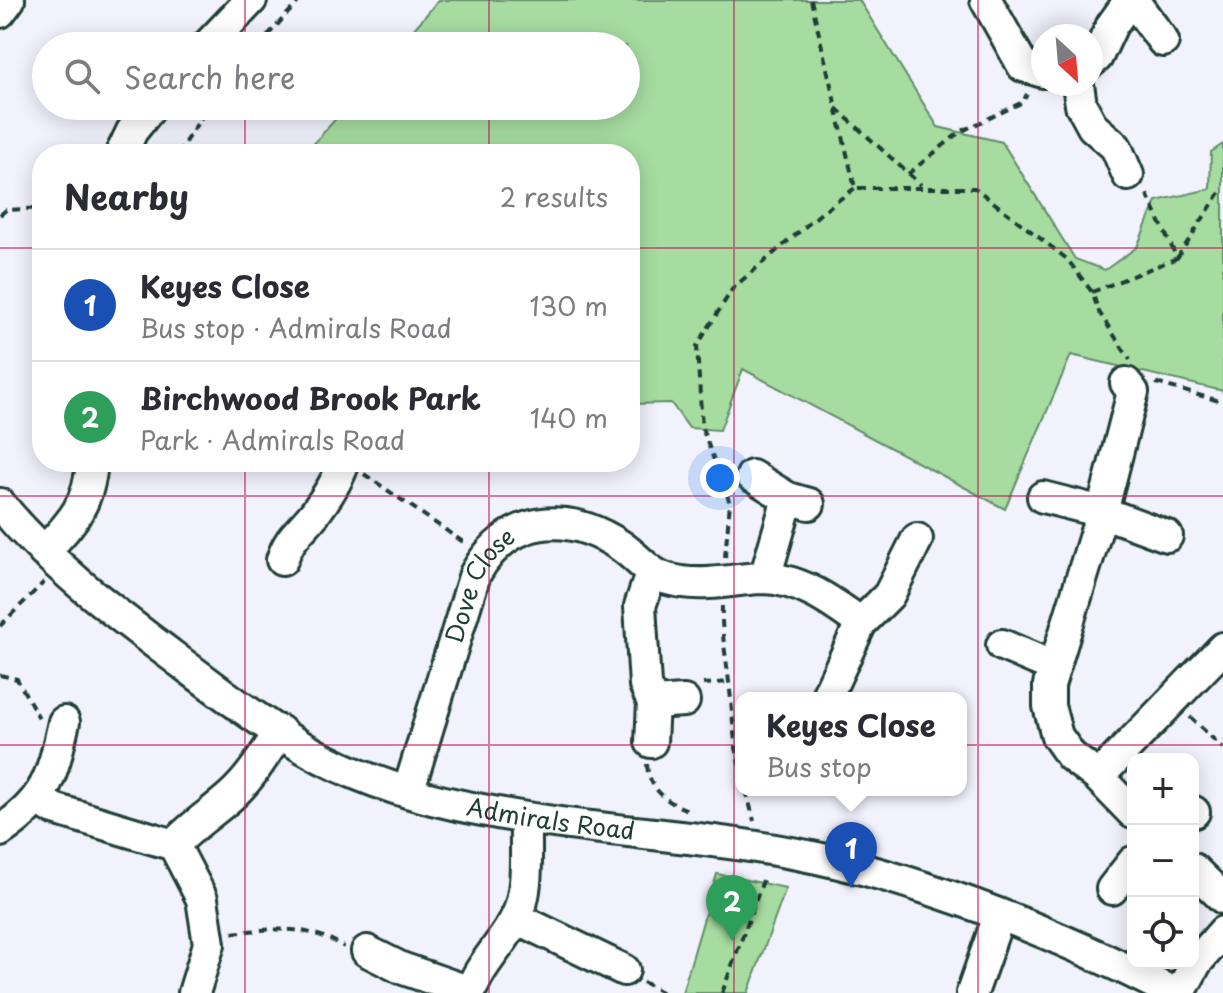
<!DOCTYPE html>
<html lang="en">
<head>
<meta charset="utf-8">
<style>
	body { margin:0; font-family:"Playpen Sans",sans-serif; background:#f7f7f7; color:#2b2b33 }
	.controls { position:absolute; right:24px; bottom:24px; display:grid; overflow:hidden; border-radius:16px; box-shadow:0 4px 20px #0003 }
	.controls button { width:72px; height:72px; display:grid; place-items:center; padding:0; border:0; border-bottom:2px solid #e1e1e2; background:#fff; color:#2b2b33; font:40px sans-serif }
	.compass { position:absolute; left:1031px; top:24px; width:72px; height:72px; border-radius:50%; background:#fff; box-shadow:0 4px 20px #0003; rotate:154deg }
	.you { position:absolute; left:720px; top:478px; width:28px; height:28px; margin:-20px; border:6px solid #fff; border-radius:50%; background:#1a73e8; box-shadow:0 0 0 12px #1a73e833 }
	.badge { display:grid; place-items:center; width:52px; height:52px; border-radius:50%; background:#1f3d34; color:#fff; font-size:26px; font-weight:700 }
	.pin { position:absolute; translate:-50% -66px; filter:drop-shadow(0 2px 4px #0008) }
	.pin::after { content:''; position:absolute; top:42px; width:28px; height:24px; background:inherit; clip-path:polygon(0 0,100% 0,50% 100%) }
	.popup { position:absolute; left:735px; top:692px; width:232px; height:104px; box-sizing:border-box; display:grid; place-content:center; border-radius:16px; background:#fff; filter:drop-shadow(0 2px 6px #0005); font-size:26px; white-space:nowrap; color:#7c7c81 }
	.popup b { font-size:30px; color:#2b2b33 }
	.popup::after { content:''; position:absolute; left:50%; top:100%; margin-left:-16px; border:16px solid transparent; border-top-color:#fff }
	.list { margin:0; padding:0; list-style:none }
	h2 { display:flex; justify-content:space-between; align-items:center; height:104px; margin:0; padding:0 32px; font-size:34px }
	h2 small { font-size:26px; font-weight:400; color:#7c7c81 }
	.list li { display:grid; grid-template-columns:52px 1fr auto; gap:24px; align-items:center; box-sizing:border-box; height:112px; padding:0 32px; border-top:2px solid #e1e1e2 }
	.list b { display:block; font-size:30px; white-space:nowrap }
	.list p { margin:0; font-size:26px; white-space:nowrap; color:#7c7c81 }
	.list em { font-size:26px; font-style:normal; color:#7c7c81 }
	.icon { flex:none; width:44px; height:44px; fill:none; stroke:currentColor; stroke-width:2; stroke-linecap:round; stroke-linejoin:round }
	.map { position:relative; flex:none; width:1223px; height:993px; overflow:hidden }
	.search { position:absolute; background:#fff; box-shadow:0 4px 20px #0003; left:32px; top:32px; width:608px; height:88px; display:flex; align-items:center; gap:20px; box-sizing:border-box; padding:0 28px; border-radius:44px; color:#7c7c81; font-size:30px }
	.panel { position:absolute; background:#fff; box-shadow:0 4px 20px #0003; left:32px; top:144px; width:608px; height:328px; border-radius:32px }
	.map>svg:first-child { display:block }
	.green { fill:#a6dca0; stroke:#628c6a; stroke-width:2 }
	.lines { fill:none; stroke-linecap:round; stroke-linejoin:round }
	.minor-casing { stroke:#1f3d34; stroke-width:36 }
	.path { stroke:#1f3d34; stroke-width:4; stroke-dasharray:8 6; stroke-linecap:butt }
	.minor { stroke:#fff; stroke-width:30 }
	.grid { fill:none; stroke:#c2185b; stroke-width:2; stroke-opacity:0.55 }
	.labels { text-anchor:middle; stroke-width:6; stroke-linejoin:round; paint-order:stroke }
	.street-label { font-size:24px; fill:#1f3d34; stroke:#fff }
</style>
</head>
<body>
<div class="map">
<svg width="1223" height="993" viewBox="0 0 1223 993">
	<rect width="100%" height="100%" fill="#f1f2fc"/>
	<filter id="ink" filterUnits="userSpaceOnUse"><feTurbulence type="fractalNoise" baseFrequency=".0125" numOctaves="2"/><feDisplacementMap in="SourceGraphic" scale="16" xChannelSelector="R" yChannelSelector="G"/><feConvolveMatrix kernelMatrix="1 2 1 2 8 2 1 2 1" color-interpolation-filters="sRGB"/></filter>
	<g filter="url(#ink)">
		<path class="green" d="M439,0H859L938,127L1002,142L1075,259L1105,270L1137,247L1156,201L1210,189L1211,152L1223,144V391L1071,355L1005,509L743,369L720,430L689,428L671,403L630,404V154H308L309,149L347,106H626V46H399Z
			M717,874L786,888L748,993H682Z"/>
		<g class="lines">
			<g class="minor-casing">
				<g id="minor">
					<path d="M986,0L1023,66L1043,72"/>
					<path d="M1133,0L1163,41"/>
					<path d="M0,12L9,0"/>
					<path d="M207,46L251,0"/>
					<path d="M1091,62L1097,57L1112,25L1130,0"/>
					<path d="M1078,84L1081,105L1093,127L1116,147L1128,175"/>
					<path d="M121,154L132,131L152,106"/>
					<path d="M1126,383L1133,392L1102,512L1049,685V706L1057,736L1071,756L1098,777L1133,813"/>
					<path d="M752,476L788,498L809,504"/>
					<path d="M1043,497L1102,512L1167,536"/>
					<path id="s1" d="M0,504C48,563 110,609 171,655C219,691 269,730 322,758C371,783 424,799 477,809C597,834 720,834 839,863C955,892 1068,939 1174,993"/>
					<path d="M44,552C72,522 89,505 92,462"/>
					<path d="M282,560C289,537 301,531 315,513C327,497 338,480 344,462"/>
					<path d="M765,578L788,498"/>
					<path d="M1002,645L1054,667"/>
					<path d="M826,698L861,623L889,595L917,539"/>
					<path d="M653,703L684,701"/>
					<path d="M651,742L653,703L645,685L640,606L651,574"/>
					<path d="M1098,777L1223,648"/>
					<path id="s2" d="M408,792L475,574C508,515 567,510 621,546C645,563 649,578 682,582C709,586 736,579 762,578C799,578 832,602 861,623"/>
					<path d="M38,799L54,809L174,845"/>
					<path d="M1193,812H1194"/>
					<path d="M0,831C48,799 52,775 64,722"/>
					<path d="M1193,869L1223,898"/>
					<path d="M1112,889L1133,862"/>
					<path d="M516,918L624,970"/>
					<path d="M367,951L401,968L470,992"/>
					<path d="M194,993L209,944L202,899L174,845C191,826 212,813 231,796C252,777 265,754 280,731"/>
					<path d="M470,993C479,965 503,944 516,918C530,889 525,850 526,819"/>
					<path d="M972,993L999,916"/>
					<path d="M1180,993L1196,963L1223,932"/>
				</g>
			</g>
			<path class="path" d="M811,0L855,188H975L1067,259L1092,292L1099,312L1130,360
				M258,46L300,0
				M836,108L921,185
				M177,154L209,106
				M908,174L960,132L1023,102L1027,94
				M0,215L6,210L42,208
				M1177,258L1223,188
				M1092,292L1177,258L1146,192
				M1156,383L1223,402
				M364,474L466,544
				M725,557L730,503L702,428L697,346L733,288L820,214L855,188
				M722,606C721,632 726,656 729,682C733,713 733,742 741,771
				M0,626L44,582
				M0,675L17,679L39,718
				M703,684L729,682
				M1190,717L1223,748
				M647,764C648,789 669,805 692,811
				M746,790L754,821
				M233,933C271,928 311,925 344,947
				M643,982L663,993
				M722,993L765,875"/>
			<use href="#minor" class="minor"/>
		</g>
	</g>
	<path class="grid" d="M245,0V46M489,0V46M734,0V993M978,0V993M245,106V154M489,106V154M0,248H42M630,248H1223M245,462V993M489,462V993M0,496H1223M0,745H1223"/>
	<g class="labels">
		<g class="street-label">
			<text dy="8" stroke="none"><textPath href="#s2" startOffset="220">Dove Close</textPath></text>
			<text dy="8" stroke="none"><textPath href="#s1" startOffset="650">Admirals Road</textPath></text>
		</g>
	</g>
</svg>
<div class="controls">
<button>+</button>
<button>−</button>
<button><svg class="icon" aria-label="locate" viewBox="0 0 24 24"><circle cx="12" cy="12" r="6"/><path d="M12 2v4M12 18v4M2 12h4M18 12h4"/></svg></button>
</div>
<svg class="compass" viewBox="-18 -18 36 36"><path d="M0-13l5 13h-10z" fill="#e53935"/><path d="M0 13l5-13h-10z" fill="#7c7c81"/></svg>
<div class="you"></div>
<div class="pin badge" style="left:851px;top:888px;background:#1a4fb4">1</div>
<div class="popup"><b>Keyes Close</b>Bus stop</div>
<div class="pin badge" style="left:732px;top:941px;background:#2e9e5b">2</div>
<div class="search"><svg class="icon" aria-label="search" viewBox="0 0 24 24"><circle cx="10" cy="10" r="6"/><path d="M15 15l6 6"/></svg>Search here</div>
<section class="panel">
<h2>Nearby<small>2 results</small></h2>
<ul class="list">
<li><span class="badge" style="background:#1a4fb4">1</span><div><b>Keyes Close</b><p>Bus stop · Admirals Road</p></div><em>130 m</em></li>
<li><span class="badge" style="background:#2e9e5b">2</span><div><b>Birchwood Brook Park</b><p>Park · Admirals Road</p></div><em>140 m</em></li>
</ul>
</section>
</div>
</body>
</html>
